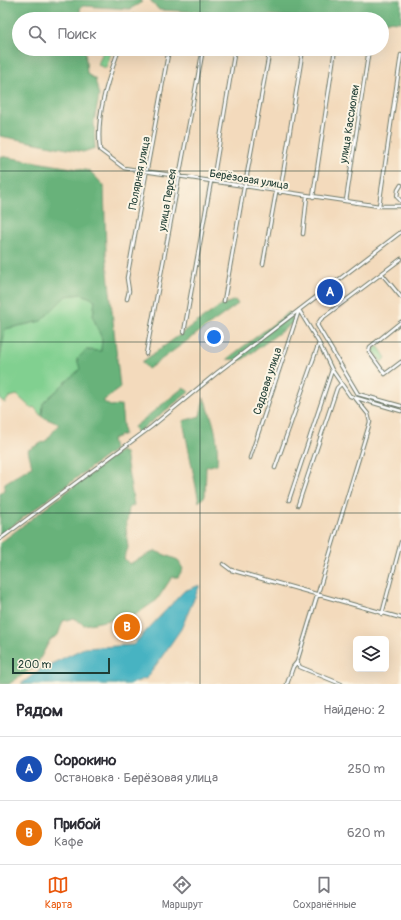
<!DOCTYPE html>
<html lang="ru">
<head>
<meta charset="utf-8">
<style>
	body { margin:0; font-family:Pangolin,sans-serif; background:#f7f7f7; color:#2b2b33 }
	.controls { position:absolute; right:12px; bottom:12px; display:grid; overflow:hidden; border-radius:6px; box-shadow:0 4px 16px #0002 }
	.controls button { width:36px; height:36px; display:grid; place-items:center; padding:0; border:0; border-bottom:1px solid #e1e1e2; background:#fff; color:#2b2b33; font:20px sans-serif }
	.scale { position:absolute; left:12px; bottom:10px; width:98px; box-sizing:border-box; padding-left:4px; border:2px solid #1f3d34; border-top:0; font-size:11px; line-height:14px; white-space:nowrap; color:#1f3d34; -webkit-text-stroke:3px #fcf5e5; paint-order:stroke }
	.you { position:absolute; left:214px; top:337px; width:14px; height:14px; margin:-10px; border:3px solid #fff; border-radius:50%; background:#1a73e8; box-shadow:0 0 0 6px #1a73e833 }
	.badge { display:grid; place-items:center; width:26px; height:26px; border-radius:50%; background:#ea580c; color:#fff; font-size:13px; font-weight:700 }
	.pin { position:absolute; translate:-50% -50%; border:2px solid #fff; box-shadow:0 1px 4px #0006 }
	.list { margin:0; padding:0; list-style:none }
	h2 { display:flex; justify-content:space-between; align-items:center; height:52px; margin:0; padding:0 16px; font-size:17px }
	h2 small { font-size:13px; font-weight:400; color:#7c7c81 }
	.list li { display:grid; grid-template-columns:26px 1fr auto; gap:12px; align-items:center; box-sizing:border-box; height:64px; padding:0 16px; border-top:1px solid #e1e1e2 }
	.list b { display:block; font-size:15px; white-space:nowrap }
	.list p { margin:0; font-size:13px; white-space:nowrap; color:#7c7c81 }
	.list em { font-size:13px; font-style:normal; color:#7c7c81 }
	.icon { flex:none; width:22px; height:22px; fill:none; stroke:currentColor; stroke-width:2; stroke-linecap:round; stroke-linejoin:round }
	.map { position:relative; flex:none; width:401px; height:684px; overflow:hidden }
	.search { position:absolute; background:#fff; box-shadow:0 4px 16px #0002; left:12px; right:12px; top:12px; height:44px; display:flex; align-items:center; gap:10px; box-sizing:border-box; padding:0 14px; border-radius:22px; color:#7c7c81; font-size:15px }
	.sheet { height:180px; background:#fff }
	nav { display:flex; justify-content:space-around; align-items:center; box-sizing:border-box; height:56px; border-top:1px solid #e1e1e2; background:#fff; font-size:11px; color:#7c7c81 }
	nav a { display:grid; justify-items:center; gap:2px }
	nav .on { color:#ea580c }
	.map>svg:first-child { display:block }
	.green { fill:#81d090; stroke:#508662 }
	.forest { fill:#68b27a; stroke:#447857 }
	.water { fill:#46b3c2; stroke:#32787b }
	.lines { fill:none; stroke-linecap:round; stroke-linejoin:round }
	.minor-casing { stroke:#697464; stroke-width:4.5 }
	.minor { stroke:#fff; stroke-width:2.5 }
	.grid { fill:none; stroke:#1f3d34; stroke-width:1; stroke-opacity:0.55 }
	.labels { text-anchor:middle; stroke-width:4; stroke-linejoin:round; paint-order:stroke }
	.street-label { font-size:11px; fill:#1f3d34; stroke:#fcf5e5 }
</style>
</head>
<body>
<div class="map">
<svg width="401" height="684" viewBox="0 0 401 684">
	<rect width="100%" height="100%" fill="#fcf5e5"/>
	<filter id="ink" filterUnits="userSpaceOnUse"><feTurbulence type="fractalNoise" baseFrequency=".025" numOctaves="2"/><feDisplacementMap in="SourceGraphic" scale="8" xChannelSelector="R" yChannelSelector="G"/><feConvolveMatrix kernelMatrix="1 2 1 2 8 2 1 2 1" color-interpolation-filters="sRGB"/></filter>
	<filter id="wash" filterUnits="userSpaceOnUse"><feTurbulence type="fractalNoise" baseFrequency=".012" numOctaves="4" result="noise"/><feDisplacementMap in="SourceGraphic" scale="16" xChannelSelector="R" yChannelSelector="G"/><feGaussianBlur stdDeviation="0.9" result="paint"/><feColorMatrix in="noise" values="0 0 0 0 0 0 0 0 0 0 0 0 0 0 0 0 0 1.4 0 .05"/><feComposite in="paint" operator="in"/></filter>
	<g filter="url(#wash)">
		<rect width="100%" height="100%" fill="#f3dabc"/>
		<path class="green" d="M103,51L111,53L106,68L98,65Z
			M82,294L95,300L93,317L102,339L101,351L86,350L77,359L81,369L43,403L42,417L34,407L31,408L17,395L9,397L5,403L0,399V358L5,329L41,321L66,296Z
			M378,346L386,358L381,362L373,350Z"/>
		<path class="forest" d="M0,0H140L142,2L130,9L83,6L80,8L81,19H19V49H85L87,74L95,79L99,96L94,122L95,148L83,152L0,136Z
			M150,0H401V22L382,21V19H341L159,10Z
			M0,156L90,171L104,186L106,253L120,388L103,401L110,406L121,405L124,434L112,439L114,450L0,535V493L4,490L5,483L32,466L28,450L47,440L59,424L42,417L43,403L80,369L77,359L86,350L101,351L102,339L93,317L95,300L82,294L66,296L41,321L5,329L0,358Z
			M235,300L238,304L148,369L142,362L220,306Z
			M289,312L294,322L242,360L227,359Z
			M184,387L189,392L137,433L134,427Z
			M204,398C214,421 219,440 217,464L206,467L205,496L199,502L183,421L200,416Z
			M120,451L125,453L134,505L129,508L126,528L128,548L124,558L129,564L155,551L178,560L183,569L178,577H172L157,600L135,615L84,625L74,618L63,621L58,635L50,640L36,666L9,684H0V543Z"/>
		<path class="water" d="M200,585L181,629L147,678L130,684H21L41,669L84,648L133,645L184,591Z"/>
	</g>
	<g filter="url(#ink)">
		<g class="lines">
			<g class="minor-casing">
				<path id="minor" d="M131,19L134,16L144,18
					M174,19L175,16
					M208,19V15
					M240,19V17
					M274,19H275
					M119,49C107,82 96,115 100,150L124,168L379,206H401
					M213,181L235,49
					M245,185L270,49
					M401,185L398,190L397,197L401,201
					M280,193L303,49
					M313,197L335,49
					M346,201L369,49
					M379,206L401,55
					M303,234L307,196
					M401,259L321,319L317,325L358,394L401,406
					M263,264L276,192
					M382,274L401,297
					M127,299L129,291L127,278L169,49
					M224,301L244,187
					M299,310L319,343L332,370L350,396L401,411
					M401,322L370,347L369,352L385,374L401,362
					M184,332L211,181
					M146,354L203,49
					M250,458L299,310
					M275,468L319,343
					M289,500L332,370
					M298,505L337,388L341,384
					M0,539L151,427L218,372L401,232
					M223,564L231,570L401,618
					M382,614L401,542
					M287,684L293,667L297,662
					M341,684L300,667L297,662L370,422L368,414L356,399"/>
			</g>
			<use href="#minor" class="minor"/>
		</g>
	</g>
	<path class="grid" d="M200,0V19M200,49V684M0,171H401M0,342H401M0,513H401"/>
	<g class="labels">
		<g class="street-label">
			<text transform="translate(349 124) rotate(-81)" y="4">улица Кассиопеи</text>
			<text transform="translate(139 173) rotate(-79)" y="4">Полярная улица</text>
			<text transform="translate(249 179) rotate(9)" y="4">Берёзовая улица</text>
			<text transform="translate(167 200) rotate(-80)" y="4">улица Персея</text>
			<text transform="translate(267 381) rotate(-72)" y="4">Садовая улица</text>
		</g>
	</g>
</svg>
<div class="controls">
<button><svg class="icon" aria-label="layers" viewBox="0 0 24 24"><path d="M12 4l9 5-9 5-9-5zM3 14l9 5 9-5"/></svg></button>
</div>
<div class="scale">200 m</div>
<div class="you"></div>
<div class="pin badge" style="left:330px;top:292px;background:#1a4fb4">A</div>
<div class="pin badge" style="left:127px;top:627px;background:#e8710a">B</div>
<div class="search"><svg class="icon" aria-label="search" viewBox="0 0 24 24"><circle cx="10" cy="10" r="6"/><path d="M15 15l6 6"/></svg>Поиск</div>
</div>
<section class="sheet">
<h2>Рядом<small>Найдено: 2</small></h2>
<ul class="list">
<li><span class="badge" style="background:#1a4fb4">A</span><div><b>Сорокино</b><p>Остановка · Берёзовая улица</p></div><em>250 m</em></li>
<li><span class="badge" style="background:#e8710a">B</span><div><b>Прибой</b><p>Кафе</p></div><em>620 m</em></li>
</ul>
</section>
<nav>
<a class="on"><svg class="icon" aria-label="map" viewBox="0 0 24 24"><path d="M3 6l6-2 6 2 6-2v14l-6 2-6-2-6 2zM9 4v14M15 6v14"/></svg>Карта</a>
<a><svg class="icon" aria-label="directions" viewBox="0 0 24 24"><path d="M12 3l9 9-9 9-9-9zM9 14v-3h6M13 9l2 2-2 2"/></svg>Маршрут</a>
<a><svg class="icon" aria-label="saved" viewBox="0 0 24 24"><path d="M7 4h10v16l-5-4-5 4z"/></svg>Сохранённые</a>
</nav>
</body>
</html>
